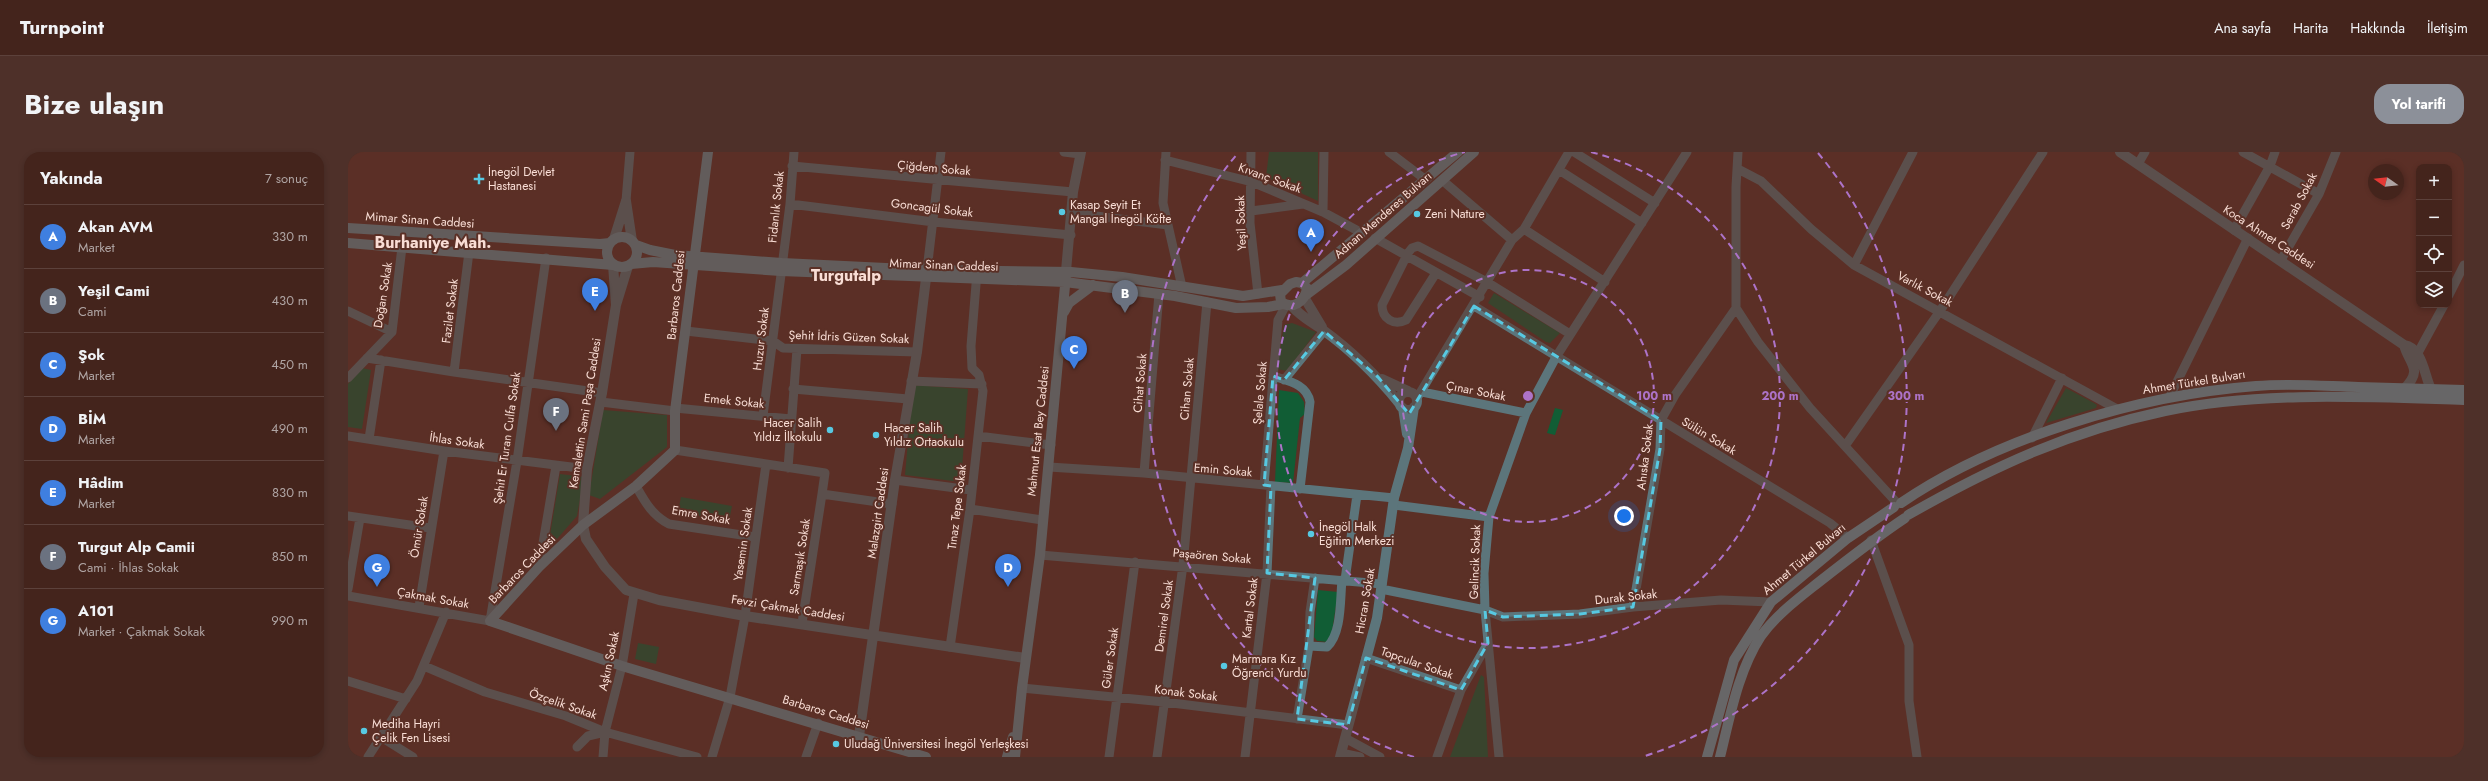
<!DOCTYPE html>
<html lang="tr">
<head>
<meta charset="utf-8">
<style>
	body { margin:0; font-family:Jost,sans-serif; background:#4e3029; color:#f1f3f6 }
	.controls { position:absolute; right:12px; top:12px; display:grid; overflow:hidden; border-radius:8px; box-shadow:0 2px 6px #0003 }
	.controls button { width:36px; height:36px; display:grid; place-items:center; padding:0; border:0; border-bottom:1px solid #5c413b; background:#44241c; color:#f1f3f6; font:20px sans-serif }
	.compass { position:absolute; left:2020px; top:12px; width:36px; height:36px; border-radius:50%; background:#44241c; box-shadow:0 2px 6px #0003; rotate:284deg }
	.you { position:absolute; left:1276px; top:364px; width:14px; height:14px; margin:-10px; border:3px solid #fff; border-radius:50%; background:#1a73e8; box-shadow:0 0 0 6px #1a73e833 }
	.badge { display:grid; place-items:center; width:26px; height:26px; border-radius:50%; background:#8c9099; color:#fff; font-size:13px; font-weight:700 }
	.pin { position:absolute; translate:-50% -33px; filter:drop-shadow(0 1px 2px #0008) }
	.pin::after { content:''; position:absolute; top:21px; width:14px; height:12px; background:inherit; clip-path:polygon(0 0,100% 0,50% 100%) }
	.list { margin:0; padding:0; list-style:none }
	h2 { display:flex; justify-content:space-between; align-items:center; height:52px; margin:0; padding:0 16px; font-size:17px }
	h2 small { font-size:13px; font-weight:400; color:#afa4a3 }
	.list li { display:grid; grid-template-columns:26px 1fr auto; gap:12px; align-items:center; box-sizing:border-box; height:64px; padding:0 16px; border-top:1px solid #5c413b }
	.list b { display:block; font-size:15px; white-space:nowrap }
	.list p { margin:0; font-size:13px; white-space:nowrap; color:#afa4a3 }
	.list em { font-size:13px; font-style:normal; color:#afa4a3 }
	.icon { flex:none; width:22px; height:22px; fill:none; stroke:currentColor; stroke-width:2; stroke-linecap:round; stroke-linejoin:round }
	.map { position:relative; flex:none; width:2116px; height:605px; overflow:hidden; border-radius:16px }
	header { display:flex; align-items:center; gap:24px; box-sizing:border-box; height:56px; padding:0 20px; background:#44241c; border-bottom:1px solid #5c413b }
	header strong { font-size:19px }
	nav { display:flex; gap:22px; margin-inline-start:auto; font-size:14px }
	.intro { display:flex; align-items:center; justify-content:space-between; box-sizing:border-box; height:96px; padding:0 24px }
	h1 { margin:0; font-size:28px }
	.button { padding:10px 18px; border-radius:16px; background:#8c9099; color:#fff; font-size:14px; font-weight:700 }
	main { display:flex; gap:24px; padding:0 24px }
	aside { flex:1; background:#44241c; border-radius:16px; box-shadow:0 2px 6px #0003 }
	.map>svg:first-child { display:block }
	.green { fill:#115d35 }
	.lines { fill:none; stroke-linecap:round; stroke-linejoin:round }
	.minor { stroke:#5c757b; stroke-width:9 }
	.tertiary { stroke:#5c757b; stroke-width:10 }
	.secondary { stroke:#6c939c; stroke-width:10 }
	.primary { stroke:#77a9b6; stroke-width:10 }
	.marked { fill:none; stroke:#57c9e2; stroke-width:3; stroke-dasharray:8 5; stroke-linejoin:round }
	.ring { fill:none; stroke:#ad73c8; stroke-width:2; stroke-dasharray:7 5 }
	.poi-dot { fill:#57c9e2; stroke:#5b3026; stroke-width:1.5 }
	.labels { text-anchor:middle; stroke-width:4; stroke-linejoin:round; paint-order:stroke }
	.street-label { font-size:12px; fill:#f9ddd5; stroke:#5b3026 }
	.poi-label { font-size:12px; fill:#f9ddd5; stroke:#5b3026; text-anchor:start }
	.district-label { font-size:16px; font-weight:bold; fill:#f9ddd5; stroke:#5b3026 }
	.centre { fill:#ad73c8; stroke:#5b3026; stroke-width:2 }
	.ring-label { font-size:12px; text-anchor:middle; font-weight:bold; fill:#ad73c8; stroke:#5b3026; stroke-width:4; stroke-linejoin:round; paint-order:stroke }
</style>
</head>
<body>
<header>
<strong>Turnpoint</strong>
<nav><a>Ana sayfa</a><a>Harita</a><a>Hakkında</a><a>İletişim</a></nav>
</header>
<div class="intro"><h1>Bize ulaşın</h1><a class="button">Yol tarifi</a></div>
<main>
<aside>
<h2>Yakında<small>7 sonuç</small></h2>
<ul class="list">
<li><span class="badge" style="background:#3f7fe0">A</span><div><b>Akan AVM</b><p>Market</p></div><em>330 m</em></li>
<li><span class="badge" style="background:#6b7280">B</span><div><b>Yeşil Cami</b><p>Cami</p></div><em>430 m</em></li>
<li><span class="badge" style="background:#3f7fe0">C</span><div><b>Şok</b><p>Market</p></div><em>450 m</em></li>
<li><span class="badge" style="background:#3f7fe0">D</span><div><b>BİM</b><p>Market</p></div><em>490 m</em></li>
<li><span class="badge" style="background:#3f7fe0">E</span><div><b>Hâdim</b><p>Market</p></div><em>830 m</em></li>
<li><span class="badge" style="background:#6b7280">F</span><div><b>Turgut Alp Camii</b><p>Cami · İhlas Sokak</p></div><em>850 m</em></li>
<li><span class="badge" style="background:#3f7fe0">G</span><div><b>A101</b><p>Market · Çakmak Sokak</p></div><em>990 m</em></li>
</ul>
</aside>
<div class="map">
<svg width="2116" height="605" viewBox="0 0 2116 605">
	<rect width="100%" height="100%" fill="#5b3026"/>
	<path class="green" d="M921,0H970V49L918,25Z
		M1146,141L1212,181L1202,191L1198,190L1140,151Z
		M944,171L968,180L939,219L929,217L936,173Z
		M14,216L23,218L14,277L0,275V232Z
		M565,233L620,237L613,330L557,323Z
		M1718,236L1746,251L1749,253L1748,256L1698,271Z
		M931,238L950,241L956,250L957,262L952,266L945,331L927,330Z
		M1207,256L1215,258L1207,283L1199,281Z
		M255,258L319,263V295L252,347L241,343Z
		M212,322L236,325L229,364L202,395H200Z
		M333,345L384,354L381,369L330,360Z
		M970,438L990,440L983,487L980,490L969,489L966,485Z
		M290,491L311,495L308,512L287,507Z
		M1133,523L1136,525L1140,605H1102Z"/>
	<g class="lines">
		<path class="minor" d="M716,0L732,2
			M818,0L815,51L834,135
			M903,0L902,71L910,142
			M1041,0L1078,28
			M1226,0L1307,51
			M1390,0L1388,35V156L1410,190L1462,256L1550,352
			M1895,0L1971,42
			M817,8L904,30L975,60L1014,81
			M1790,12L1797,0
			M444,14L725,40
			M1390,17L1413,29L1463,77L1506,113L1769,257
			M1211,18L1294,71
			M1094,28L1164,88
			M278,49L282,0
			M442,52L586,70L723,83
			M903,59L955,52
			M975,60L976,0
			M724,61L820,73
			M1176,77L1257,130
			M1886,78L1922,14L1927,0
			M1027,86L1132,145
			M1933,108L1971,42L1988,0
			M1506,113L1565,0
			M579,118L593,0
			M1088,121L1058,168C1046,174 1034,167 1034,153L1060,101L1064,96L1070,94L1139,130L1222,182
			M2101,143L2116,113
			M1126,154L1482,371L1500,386
			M0,159L44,180
			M338,179L425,189L435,196L569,200
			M19,206L106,220L254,241
			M2066,208L2096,153
			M106,220L121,100
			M925,224C940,229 959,232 962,250L952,337
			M0,226L44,180L54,95
			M936,228L976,179
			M563,229L634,232
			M445,237L560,247
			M1074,240L1178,261
			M1822,244L1900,86
			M1069,246L1164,88L1176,77L1221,0
			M253,250L327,259
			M327,256L443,267
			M415,264L442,52L446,0
			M0,284L96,299L239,317
			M630,284L703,293
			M1684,286L1714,226
			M21,287L33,208
			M1497,294L1592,159L1695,0
			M327,298L477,321L474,342L544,352
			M701,315L796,321L1046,346
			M440,316L449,197
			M796,321L811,142
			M547,328L623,338
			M916,333L930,168L938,153
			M288,334C297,350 304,363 321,372L407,385
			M1046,353L1141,365
			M622,357L694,368
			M0,364L82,376
			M1523,388L1561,493V549L1569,605
			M692,403L1034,432
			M191,415L208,314
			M997,428L1009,343
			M0,437L12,366
			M1033,437L1137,458L1155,465L1232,462L1285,455L1373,448L1423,450
			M0,444L142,469L169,309L198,106
			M71,455L96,299
			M1285,455L1312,297L1313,268L1327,243L1388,156
			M454,471L474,342
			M961,494L979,495C994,481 992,448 994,428
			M602,495L622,357L635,239L631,223L624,216L623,194L629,120
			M1018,506L1113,538
			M76,514L137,540L218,564L257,580L349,605
			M0,529L58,547
			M674,536L816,550L1000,573
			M949,567L961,494L962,460L967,426
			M33,585L65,605
			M997,586L1032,605
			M229,595L240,584L257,580
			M993,601L1012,605
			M20,605L69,529L98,460
			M255,605L257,580L274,514L286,442
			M364,605L382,545L397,464L418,312
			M458,605L470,571
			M761,605L787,410
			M809,605L835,413L859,150
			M897,605L919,421L923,334
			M1089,605L1113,538L1140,491
			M1151,605L1137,458L1136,421L1141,365L1178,261L1208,205L1339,0"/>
		<path class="tertiary" d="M1772,0L2056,193C2075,196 2076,223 2083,237
			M266,87L278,49L284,89
			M265,113L268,153L280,114
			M718,119L725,40L733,0
			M956,145L974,175
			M268,153L254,241L239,317L235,373L238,387L257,415L278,438L311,448L397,464L677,506
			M944,154C953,165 964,170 975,178C1004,199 1029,224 1051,251
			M2056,193C2061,212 2076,217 2056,237
			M1034,227L1060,239
			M1051 249a9 9 0 1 1 18 0a9 9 0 1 1-18 0Z
			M1055,256L1059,282
			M511,584L547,328L569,200L579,118
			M992,605L1029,466L1046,346L1060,296L1066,255"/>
		<path class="secondary" d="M360,0L327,259V298L288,334L235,373L191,415L142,469L274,514L578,605
			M0,76L252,92L262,91
			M259 100a15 15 0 1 1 30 0a15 15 0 1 1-30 0Z
			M0,91L265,113
			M288,93L302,98L327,103L434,111L579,118L723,120L774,125L895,144L934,138
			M283,112L305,110L433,119L717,130L827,144L888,156L920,155L935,152
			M948,130L954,131L959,136C957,150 945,158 933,150L932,142L942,132Z
			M954,131L1110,0
			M958,143L998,113L1126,0
			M716,160L721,151L745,133
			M659,605L665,585
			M667,605L674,536L692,403L718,123"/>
		<path class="primary" d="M1553,351C1650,285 1791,243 1908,234C1942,231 1976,234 2010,235C2046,236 2081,237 2116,238
			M1560,363C1644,315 1722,279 1817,259C1913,239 2019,245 2116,248
			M1359,605L1386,508L1423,450L1500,386L1546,355
			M1372,605C1382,565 1390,519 1413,484C1428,463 1451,446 1471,430C1499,408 1527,386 1557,366"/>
	</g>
	<path d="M0 0H2116V605H0ZM1126,154L1313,268L1312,297L1285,455L1232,462L1155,465L1137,458L1140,491L1113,538L1018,506L1000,573L949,567L967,426L919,421L923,334L916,333L925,224L936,228L976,179L1030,225L1061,262Z" fill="#5b3026" fill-opacity=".55" fill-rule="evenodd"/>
	<path class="marked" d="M1126,154L1313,268L1312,297L1285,455L1232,462L1155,465L1137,458L1140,491L1113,538L1018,506L1000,573L949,567L967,426L919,421L923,334L916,333L925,224L936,228L976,179L1030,225L1061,262Z"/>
	<g class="ring">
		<circle cx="1180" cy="244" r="126"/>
		<path d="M1243 0A252 252 0 1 1 1117 0"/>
		<path d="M1066 605A378 378 0 0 1 890 1M1470 1A378 378 0 0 1 1294 605"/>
	</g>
	<g class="poi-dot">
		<path d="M129 21h4v4h4v4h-4v4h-4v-4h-4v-4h4z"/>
		<circle cx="714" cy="60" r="4"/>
		<circle cx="1069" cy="62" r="4"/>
		<circle cx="482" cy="278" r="4"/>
		<circle cx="528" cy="283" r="4"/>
		<circle cx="963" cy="382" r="4"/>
		<circle cx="876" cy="514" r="4"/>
		<circle cx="16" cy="579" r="4"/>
		<circle cx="488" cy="592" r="4"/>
	</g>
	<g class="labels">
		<g class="street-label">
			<text transform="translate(586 16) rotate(5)" y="4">Çiğdem Sokak</text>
			<text transform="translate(922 26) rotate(20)" y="4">Kıvanç Sokak</text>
			<text transform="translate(1951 49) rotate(-62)" y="4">Serab Sokak</text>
			<text transform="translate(428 55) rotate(-84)" y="4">Fidanlık Sokak</text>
			<text transform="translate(584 56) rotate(7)" y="4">Goncagül Sokak</text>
			<text transform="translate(1035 63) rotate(-41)" y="4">Adnan Menderes Bulvarı</text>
			<text transform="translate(72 68) rotate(4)" y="4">Mimar Sinan Caddesi</text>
			<text transform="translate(893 71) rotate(-92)" y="4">Yeşil Sokak</text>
			<text transform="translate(1921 85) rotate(33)" y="4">Koca Ahmet Caddesi</text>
			<text transform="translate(596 113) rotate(2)" y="4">Mimar Sinan Caddesi</text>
			<text transform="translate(1577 137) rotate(28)" y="4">Varlık Sokak</text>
			<text transform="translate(35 143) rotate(-81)" y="4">Doğan Sokak</text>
			<text transform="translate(328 143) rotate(-84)" y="4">Barbaros Caddesi</text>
			<text transform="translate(102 159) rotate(-83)" y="4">Fazilet Sokak</text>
			<text transform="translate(501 185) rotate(2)" y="4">Şehit İdris Güzen Sokak</text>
			<text transform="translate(413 187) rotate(-83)" y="4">Huzur Sokak</text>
			<text transform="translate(1846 230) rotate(-9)" y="4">Ahmet Türkel Bulvarı</text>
			<text transform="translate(792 231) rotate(-85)" y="4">Cihat Sokak</text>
			<text transform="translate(839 237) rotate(-85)" y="4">Cihan Sokak</text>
			<text transform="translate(1128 239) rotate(11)" y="4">Çınar Sokak</text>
			<text transform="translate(912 241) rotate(-85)" y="4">Şelale Sokak</text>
			<text transform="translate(386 249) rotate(6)" y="4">Emek Sokak</text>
			<text transform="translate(237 261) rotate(-81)" y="4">Kemalettin Sami Paşa Caddesi</text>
			<text transform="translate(690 279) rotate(-84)" y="4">Mahmut Esat Bey Caddesi</text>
			<text transform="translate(1361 284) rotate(31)" y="4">Sülün Sokak</text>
			<text transform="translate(159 286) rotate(-82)" y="4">Şehit Er Turan Culfa Sokak</text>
			<text transform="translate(109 289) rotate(8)" y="4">İhlas Sokak</text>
			<text transform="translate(1297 305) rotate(-83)" y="4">Ahıska Sokak</text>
			<text transform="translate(875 318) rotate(5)" y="4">Emin Sokak</text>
			<text transform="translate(609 355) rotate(-83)" y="4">Tınaz Tepe Sokak</text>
			<text transform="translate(530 361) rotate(-82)" y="4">Malazgirt Caddesi</text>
			<text transform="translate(353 363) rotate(10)" y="4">Emre Sokak</text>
			<text transform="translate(71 375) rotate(-81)" y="4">Ömür Sokak</text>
			<text transform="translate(395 392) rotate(-82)" y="4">Yasemin Sokak</text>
			<text transform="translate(864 404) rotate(5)" y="4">Paşaören Sokak</text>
			<text transform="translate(452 405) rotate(-81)" y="4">Sarmaşık Sokak</text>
			<text transform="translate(1456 407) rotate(-40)" y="4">Ahmet Türkel Bulvarı</text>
			<text transform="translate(1127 410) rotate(-88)" y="4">Gelincik Sokak</text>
			<text transform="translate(174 417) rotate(-46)" y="4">Barbaros Caddesi</text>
			<text transform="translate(1278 445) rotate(-6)" y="4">Durak Sokak</text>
			<text transform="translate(85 446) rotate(10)" y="4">Çakmak Sokak</text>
			<text transform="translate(1017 449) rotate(-80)" y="4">Hicran Sokak</text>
			<text transform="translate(440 456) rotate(9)" y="4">Fevzi Çakmak Caddesi</text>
			<text transform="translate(902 456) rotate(-83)" y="4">Kartal Sokak</text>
			<text transform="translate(816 464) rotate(-82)" y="4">Demirel Sokak</text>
			<text transform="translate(762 506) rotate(-82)" y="4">Güler Sokak</text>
			<text transform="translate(261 509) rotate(-78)" y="4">Aşkın Sokak</text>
			<text transform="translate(1069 511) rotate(19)" y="4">Topçular Sokak</text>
			<text transform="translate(838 541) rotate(7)" y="4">Konak Sokak</text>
			<text transform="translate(215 552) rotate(19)" y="4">Özçelik Sokak</text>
			<text transform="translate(478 560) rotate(17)" y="4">Barbaros Caddesi</text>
		</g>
		<g class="poi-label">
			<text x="140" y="24">İnegöl Devlet<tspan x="140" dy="14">Hastanesi</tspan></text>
			<text x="722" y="57">Kasap Seyit Et<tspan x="722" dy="14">Mangal İnegöl Köfte</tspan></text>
			<text x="1077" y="66">Zeni Nature</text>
			<text x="474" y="275" text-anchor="end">Hacer Salih<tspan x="474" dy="14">Yıldız İlkokulu</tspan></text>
			<text x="536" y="280">Hacer Salih<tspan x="536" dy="14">Yıldız Ortaokulu</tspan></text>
			<text x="971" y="379">İnegöl Halk<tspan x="971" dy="14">Eğitim Merkezi</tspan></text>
			<text x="884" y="511">Marmara Kız<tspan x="884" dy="14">Öğrenci Yurdu</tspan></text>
			<text x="24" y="576">Mediha Hayri<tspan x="24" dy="14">Çelik Fen Lisesi</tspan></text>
			<text x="496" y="596">Uludağ Üniversitesi İnegöl Yerleşkesi</text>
		</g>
		<g class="district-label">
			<text x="85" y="96">Burhaniye Mah.</text>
			<text x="498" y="129">Turgutalp</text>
		</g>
	</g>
	<circle cx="1180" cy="244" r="6" class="centre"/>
	<g class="ring-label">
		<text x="1306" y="248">100 m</text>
		<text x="1432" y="248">200 m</text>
		<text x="1558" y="248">300 m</text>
	</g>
</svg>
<div class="controls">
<button>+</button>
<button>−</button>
<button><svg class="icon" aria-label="locate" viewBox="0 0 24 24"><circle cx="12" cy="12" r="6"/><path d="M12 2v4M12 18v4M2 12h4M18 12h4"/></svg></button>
<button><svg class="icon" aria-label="layers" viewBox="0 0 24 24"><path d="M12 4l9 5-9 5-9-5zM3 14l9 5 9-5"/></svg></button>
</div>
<svg class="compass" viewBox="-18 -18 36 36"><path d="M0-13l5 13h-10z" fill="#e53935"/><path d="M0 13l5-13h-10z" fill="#afa4a3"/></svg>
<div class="you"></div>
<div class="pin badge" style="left:963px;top:100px;background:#3f7fe0">A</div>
<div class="pin badge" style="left:777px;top:161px;background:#6b7280">B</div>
<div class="pin badge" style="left:726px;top:217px;background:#3f7fe0">C</div>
<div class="pin badge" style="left:660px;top:435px;background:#3f7fe0">D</div>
<div class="pin badge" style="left:247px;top:159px;background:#3f7fe0">E</div>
<div class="pin badge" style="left:208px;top:279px;background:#6b7280">F</div>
<div class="pin badge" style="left:29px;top:435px;background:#3f7fe0">G</div>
</div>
</main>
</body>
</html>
